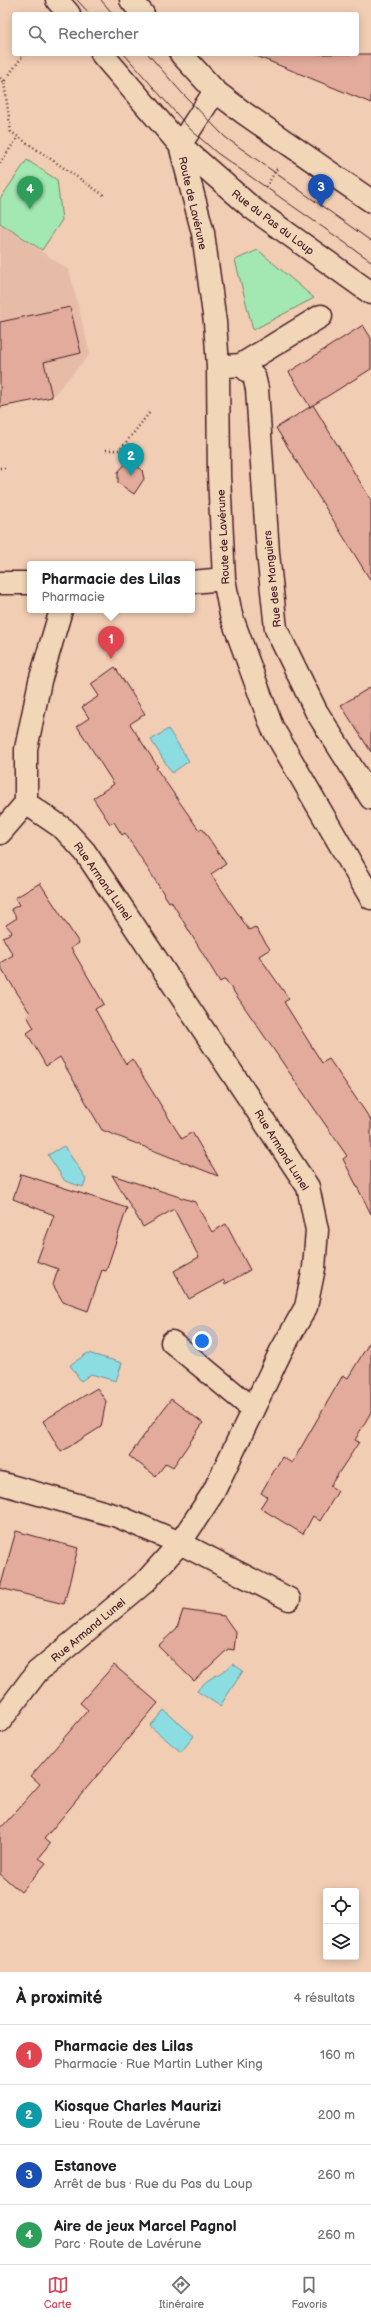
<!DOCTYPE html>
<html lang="fr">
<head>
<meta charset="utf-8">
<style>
	body { margin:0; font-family:"Balsamiq Sans",sans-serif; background:#f2f2f2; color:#202124 }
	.controls { position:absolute; right:12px; bottom:12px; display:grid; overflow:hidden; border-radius:4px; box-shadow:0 2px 10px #0003 }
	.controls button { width:36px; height:36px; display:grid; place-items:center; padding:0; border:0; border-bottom:1px solid #e0e0e0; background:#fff; color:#202124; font:20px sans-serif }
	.you { position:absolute; left:202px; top:1341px; width:14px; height:14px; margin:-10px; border:3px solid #fff; border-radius:50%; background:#1a73e8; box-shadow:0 0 0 6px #1a73e833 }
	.badge { display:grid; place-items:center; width:26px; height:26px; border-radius:50%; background:#d1495b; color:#fff; font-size:13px; font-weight:700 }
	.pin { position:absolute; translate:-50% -33px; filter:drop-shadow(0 1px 2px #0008) }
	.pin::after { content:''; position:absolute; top:21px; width:14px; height:12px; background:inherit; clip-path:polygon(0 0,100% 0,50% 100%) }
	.popup { position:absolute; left:27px; top:561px; width:168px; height:52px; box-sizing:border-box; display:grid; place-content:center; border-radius:4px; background:#fff; filter:drop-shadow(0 1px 3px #0005); font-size:13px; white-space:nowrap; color:#757577 }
	.popup b { font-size:15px; color:#202124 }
	.popup::after { content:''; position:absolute; left:50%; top:100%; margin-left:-8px; border:8px solid transparent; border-top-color:#fff }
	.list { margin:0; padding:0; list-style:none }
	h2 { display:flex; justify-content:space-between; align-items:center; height:52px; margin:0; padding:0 16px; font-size:17px }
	h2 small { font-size:13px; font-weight:400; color:#757577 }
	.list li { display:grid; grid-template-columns:26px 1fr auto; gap:12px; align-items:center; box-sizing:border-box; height:60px; padding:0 16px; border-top:1px solid #e0e0e0 }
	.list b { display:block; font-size:15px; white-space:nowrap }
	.list p { margin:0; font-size:13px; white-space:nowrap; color:#757577 }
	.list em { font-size:13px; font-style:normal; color:#757577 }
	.icon { flex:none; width:22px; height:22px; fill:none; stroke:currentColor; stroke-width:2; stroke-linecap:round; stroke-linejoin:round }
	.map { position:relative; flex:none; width:371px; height:1972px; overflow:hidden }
	.search { position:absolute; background:#fff; box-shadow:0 2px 10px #0003; left:12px; right:12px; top:12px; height:44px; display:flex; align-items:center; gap:10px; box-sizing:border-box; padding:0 14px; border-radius:4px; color:#757577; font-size:15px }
	.sheet { height:292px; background:#fff }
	nav { display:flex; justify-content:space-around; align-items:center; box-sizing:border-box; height:56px; border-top:1px solid #e0e0e0; background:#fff; font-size:11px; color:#757577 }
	nav a { display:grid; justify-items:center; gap:2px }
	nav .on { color:#d1495b }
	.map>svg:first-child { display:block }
	.built { fill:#e6bca7 }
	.green { fill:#a3e7b3; stroke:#76836f }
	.water { fill:#8bdde2; stroke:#719199 }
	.building { fill:#e3ab9c; stroke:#4a1f2b }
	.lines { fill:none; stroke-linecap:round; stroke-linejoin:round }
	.minor-casing { stroke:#4a1f2b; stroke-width:25 }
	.path { stroke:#4a1f2b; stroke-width:2.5; stroke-dasharray:1 3; stroke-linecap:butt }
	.minor { stroke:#f1d7b8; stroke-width:22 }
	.tram { stroke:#4a1f2b; stroke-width:1 }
	.labels { text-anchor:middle; stroke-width:3; stroke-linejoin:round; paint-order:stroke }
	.street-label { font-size:11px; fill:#4a1f2b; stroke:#f1d7b8 }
</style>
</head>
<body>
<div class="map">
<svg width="371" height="1972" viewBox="0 0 371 1972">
	<rect width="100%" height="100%" fill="#f1cdb3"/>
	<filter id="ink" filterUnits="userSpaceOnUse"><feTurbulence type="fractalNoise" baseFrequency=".025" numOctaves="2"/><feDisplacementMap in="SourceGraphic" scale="8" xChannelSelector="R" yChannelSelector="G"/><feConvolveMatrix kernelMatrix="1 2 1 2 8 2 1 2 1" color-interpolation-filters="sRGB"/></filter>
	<g filter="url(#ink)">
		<path class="built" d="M0,223L69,270L90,354L52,397L0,407Z"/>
		<path class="green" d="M27,160L57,180L62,220L42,250L0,223V199Z
			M258,250L314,298L253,330L235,260Z"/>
		<path class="water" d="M168,729L189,761L172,773L151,740Z
			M64,1146L86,1179L83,1187L65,1181L48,1155Z
			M88,1353L122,1363L116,1381L91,1374L81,1381L70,1365Z
			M233,1664L243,1671L220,1706L197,1691C207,1677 221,1675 233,1664Z
			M164,1710L194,1736L181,1752L150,1726Z"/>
		<path class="building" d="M371,54V103L254,55V54Z
			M70,307L81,353L44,362L52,397L0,407V322Z
			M363,325L371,338V369L310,407L289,372Z
			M313,405L371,500V581L276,428Z
			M129,460L142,470L144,479L134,494L118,483V472Z
			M115,667L145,714L130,724L158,767L156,768L199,830L202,828L226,864L211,874L249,930L255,927L270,949L259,956L289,999L284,1002L322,1063L329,1059L371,1120V1214L343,1159L347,1156L225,979L220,982L171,901L169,902L125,833L122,835L114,822L110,824L93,798L114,784L77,726L89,718L82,707L99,696L91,684Z
			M371,687V752L341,705Z
			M40,883L79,943L71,948L104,1004L95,1009L126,1064L132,1059L182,1139L192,1132L218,1176L102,1130L60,1057L46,1066L27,1033L34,1028L27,1016L30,1013L0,966V963L13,955L3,938L12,932L6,925L17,918L11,909L19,905L15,898Z
			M21,1174L127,1208L106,1271L102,1270L88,1311L63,1302L53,1285L58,1269L37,1261L54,1215L13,1199Z
			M112,1175L195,1202L212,1232L226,1224L250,1270L225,1284L224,1280L189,1299L174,1271L199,1257L174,1209L143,1227Z
			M371,1340V1412L355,1440L359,1442L330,1486L338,1491L320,1521L313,1516L303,1534L260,1508L267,1497L261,1493L282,1457L292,1463L343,1375L348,1378Z
			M97,1388L106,1401L101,1427L61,1452L43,1421Z
			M171,1399L203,1423L173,1467L166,1463L156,1476L129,1456Z
			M16,1531L78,1548L64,1604L0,1588Z
			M183,1610L224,1616L236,1633L234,1650L228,1649L194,1681L158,1646L177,1628Z
			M114,1665L158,1703L44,1839L50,1844L39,1858L46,1863L21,1892L0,1874V1829L40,1784L31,1776L88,1710L80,1703Z"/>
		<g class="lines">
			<g class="minor-casing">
				<path id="minor" d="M57,0L69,14
					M131,0L143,14
					M102,54L180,145L203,233L215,322L218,367L219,475L224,579L231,615L272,727L371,898
					M181,54L215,91L244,113L371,201
					M180,145L252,208L371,293
					M180,145L215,91
					M241,365L254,376L257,389L268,553L276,629L316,711L371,798
					M227,366L241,365L321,316
					M192,582L224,579
					M0,583H30
					M0,833L26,803V749L40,681L61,610
					M172,1342L253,1409
					M0,1483L117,1516L180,1543L289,1599
					M0,1721L37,1672L146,1581L180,1543L213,1493L281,1351L306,1307L314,1268L317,1230L308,1187L85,852L64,829L26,803"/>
			</g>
			<path class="path" d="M24,54L4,82L11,132L105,196
				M0,78L4,82
				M0,163L18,137
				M266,187L278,167
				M106,450H120L150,412
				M0,468H5"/>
			<use href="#minor" class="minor"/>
			<path class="tram" d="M77,0L90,14
				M101,0L113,14
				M124,54L190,129L217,153L371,261
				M148,54L182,93L225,137L371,241"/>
		</g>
	</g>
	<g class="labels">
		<g class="street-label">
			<text transform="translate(193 203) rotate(77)" y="4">Route de Lavérune</text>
			<text transform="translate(273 222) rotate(37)" y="4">Rue du Pas du Loup</text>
			<text transform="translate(223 537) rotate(-93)" y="4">Route de Lavérune</text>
			<text transform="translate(272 579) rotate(-96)" y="4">Rue des Manguiers</text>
			<text transform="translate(103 881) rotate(55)" y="4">Rue Armand Lunel</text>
			<text transform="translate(282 1150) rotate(58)" y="4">Rue Armand Lunel</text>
			<text transform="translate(88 1630) rotate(-40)" y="4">Rue Armand Lunel</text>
		</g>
	</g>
</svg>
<div class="controls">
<button><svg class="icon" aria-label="locate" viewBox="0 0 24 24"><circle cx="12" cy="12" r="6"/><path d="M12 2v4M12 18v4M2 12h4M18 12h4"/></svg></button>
<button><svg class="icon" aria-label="layers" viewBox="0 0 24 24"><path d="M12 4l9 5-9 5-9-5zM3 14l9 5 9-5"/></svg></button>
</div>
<div class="you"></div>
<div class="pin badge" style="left:111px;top:659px;background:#e0444e">1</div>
<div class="popup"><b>Pharmacie des Lilas</b>Pharmacie</div>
<div class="pin badge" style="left:131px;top:476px;background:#0f9aa8">2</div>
<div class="pin badge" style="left:321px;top:207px;background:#1a4fb4">3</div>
<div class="pin badge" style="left:30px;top:209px;background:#2e9e5b">4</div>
<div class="search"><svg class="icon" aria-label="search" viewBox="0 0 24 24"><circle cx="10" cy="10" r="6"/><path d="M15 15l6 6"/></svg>Rechercher</div>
</div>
<section class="sheet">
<h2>À proximité<small>4 résultats</small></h2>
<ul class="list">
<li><span class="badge" style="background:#e0444e">1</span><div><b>Pharmacie des Lilas</b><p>Pharmacie · Rue Martin Luther King</p></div><em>160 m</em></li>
<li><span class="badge" style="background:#0f9aa8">2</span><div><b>Kiosque Charles Maurizi</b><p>Lieu · Route de Lavérune</p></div><em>200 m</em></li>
<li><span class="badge" style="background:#1a4fb4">3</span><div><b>Estanove</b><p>Arrêt de bus · Rue du Pas du Loup</p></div><em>260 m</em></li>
<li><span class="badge" style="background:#2e9e5b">4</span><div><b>Aire de jeux Marcel Pagnol</b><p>Parc · Route de Lavérune</p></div><em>260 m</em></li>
</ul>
</section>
<nav>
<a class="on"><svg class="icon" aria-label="map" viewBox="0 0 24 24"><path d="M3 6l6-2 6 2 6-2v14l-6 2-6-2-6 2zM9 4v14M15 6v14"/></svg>Carte</a>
<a><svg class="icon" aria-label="directions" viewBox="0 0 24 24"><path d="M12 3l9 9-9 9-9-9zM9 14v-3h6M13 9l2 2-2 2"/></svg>Itinéraire</a>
<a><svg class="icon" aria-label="saved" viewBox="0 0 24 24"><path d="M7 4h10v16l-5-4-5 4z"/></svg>Favoris</a>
</nav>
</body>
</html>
